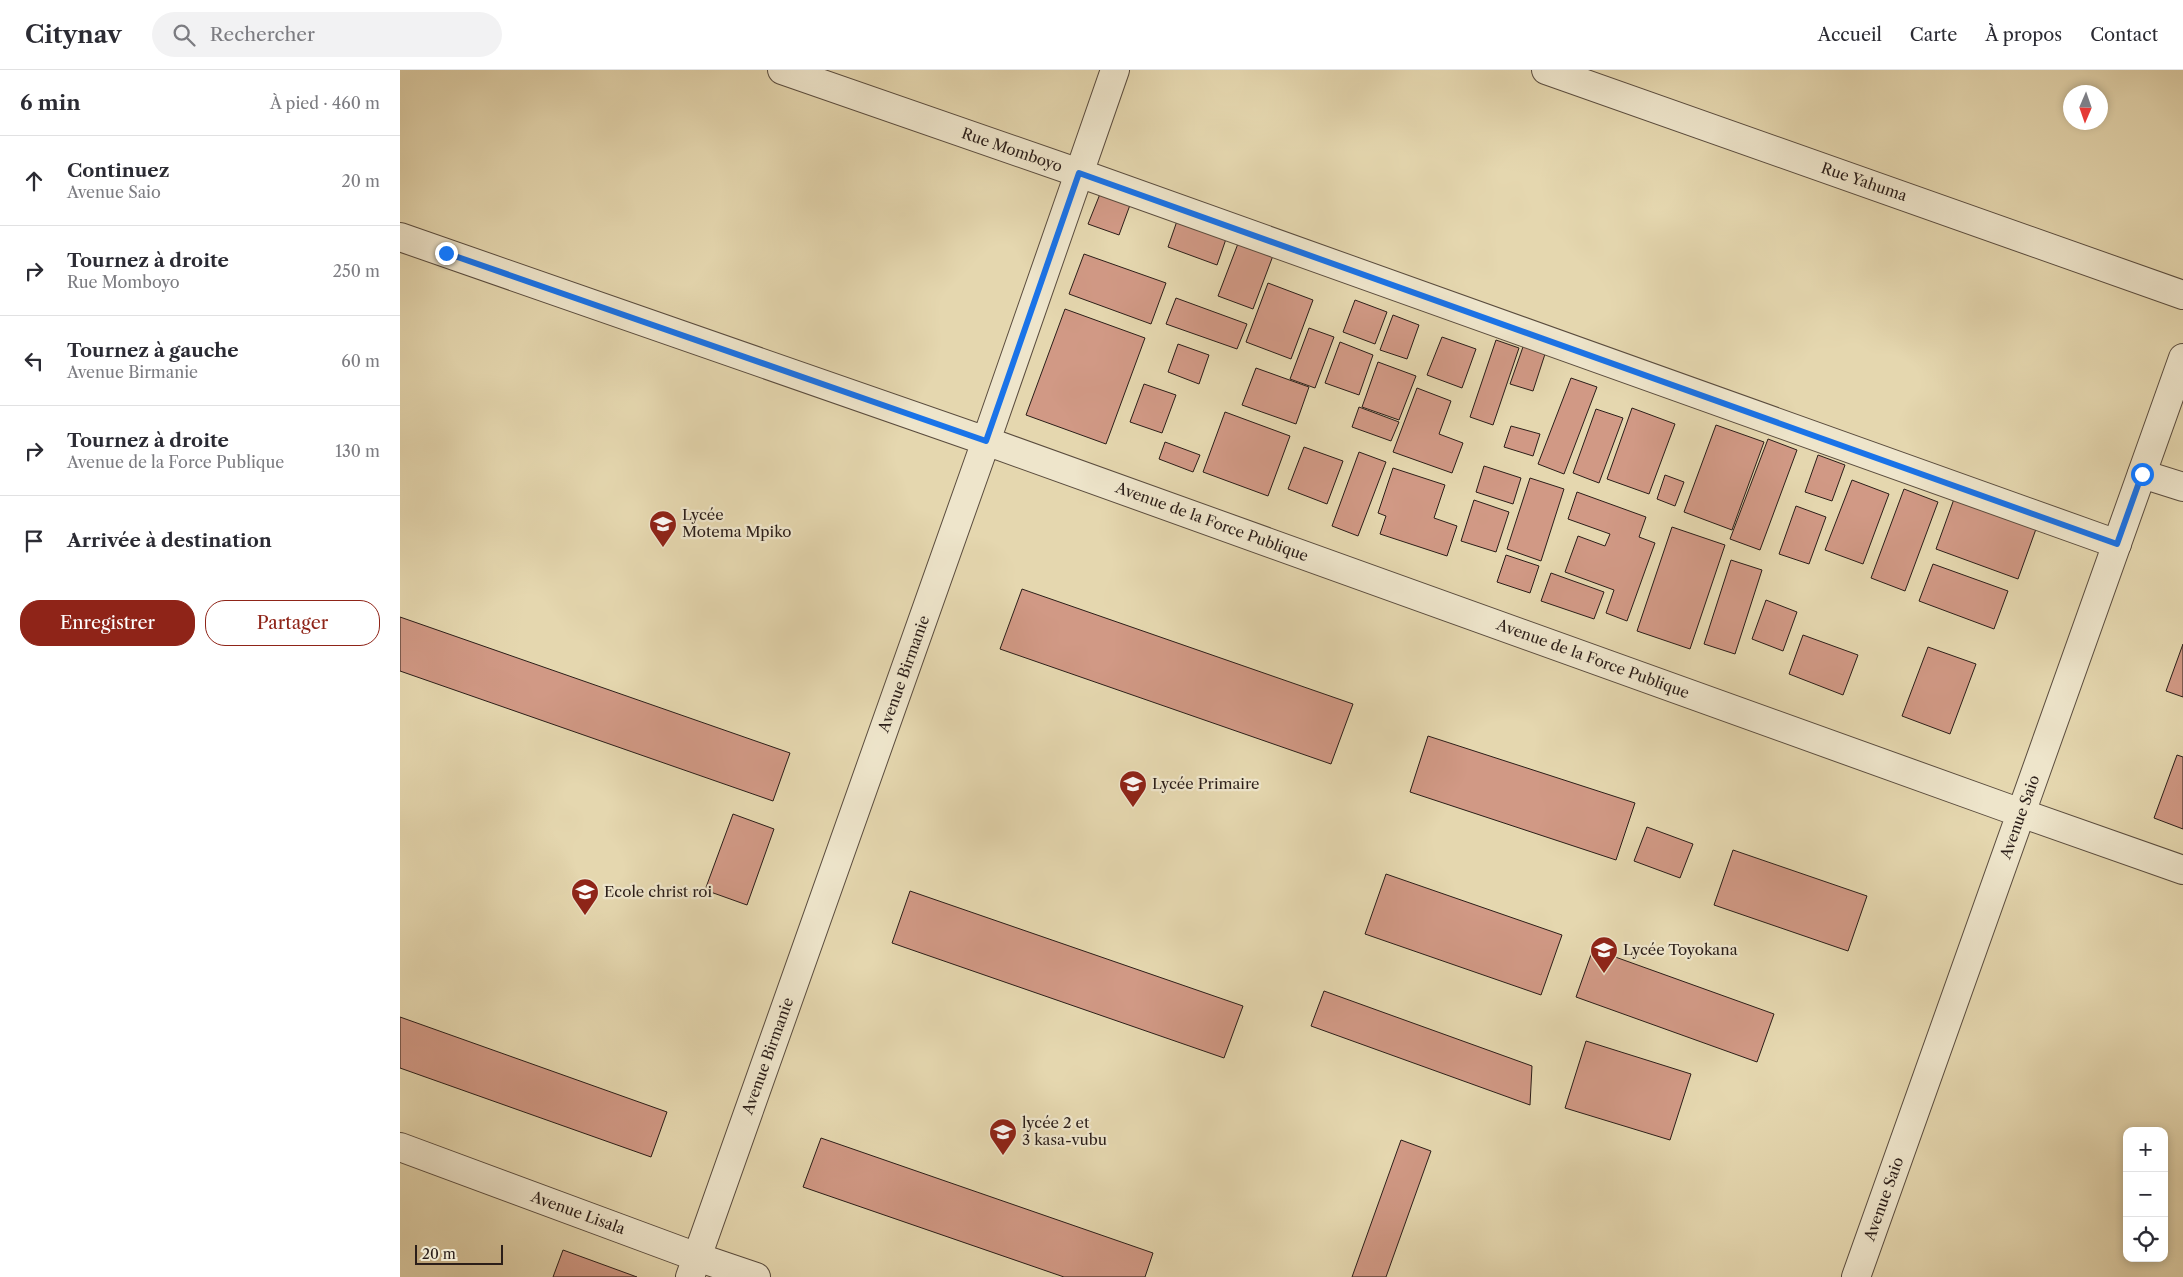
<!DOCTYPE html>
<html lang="fr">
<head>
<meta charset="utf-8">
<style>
	body { margin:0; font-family:"Libre Caslon Text",serif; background:#f2f2f3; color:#2b2b33 }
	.controls { position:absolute; right:15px; bottom:15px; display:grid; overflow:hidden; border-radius:10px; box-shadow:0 2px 8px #0003 }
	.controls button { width:45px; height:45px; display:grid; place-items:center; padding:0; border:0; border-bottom:1px solid #e1e1e2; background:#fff; color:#2b2b33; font:25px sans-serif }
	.compass { position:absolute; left:1663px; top:15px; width:45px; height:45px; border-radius:50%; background:#fff; box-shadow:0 2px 8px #0003; rotate:182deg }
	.scale { position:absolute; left:15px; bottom:12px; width:88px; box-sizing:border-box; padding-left:5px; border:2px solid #2b1e19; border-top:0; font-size:14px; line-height:18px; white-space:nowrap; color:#2b1e19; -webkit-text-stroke:4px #eee5cb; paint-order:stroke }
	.stop { position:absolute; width:15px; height:15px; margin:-11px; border:4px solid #1a73e8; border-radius:50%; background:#fff }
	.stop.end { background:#1a73e8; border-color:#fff; box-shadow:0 1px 5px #0008 }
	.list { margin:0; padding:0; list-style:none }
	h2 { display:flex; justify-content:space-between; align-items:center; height:65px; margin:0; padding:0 20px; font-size:21px }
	h2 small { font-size:16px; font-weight:400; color:#7c7c81 }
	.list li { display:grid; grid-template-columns:32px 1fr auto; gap:15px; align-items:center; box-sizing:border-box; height:90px; padding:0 20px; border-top:1px solid #e1e1e2 }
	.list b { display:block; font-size:19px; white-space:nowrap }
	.list p { margin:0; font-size:16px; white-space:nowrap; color:#7c7c81 }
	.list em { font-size:16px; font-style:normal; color:#7c7c81 }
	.actions { display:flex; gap:10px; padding:15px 20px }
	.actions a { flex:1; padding:11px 0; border:1px solid #8f2418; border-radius:20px; text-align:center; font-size:18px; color:#8f2418 }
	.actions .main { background:#8f2418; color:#fff }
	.icon { flex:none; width:28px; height:28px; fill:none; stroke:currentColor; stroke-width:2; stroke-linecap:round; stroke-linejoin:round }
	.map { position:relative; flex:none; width:1783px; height:1207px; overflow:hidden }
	header { display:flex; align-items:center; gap:30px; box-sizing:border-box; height:70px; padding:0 25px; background:#fff; border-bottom:1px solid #e1e1e2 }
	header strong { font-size:24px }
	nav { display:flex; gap:28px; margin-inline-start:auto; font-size:18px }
	.search { width:350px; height:45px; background:#f2f2f3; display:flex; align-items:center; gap:12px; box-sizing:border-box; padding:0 18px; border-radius:28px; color:#7c7c81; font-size:19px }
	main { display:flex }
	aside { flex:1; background:#fff }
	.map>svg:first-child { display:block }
	.building { fill:#d19985; stroke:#2b1e19 }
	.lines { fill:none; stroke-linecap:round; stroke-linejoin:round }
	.minor-casing { stroke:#5a4c3e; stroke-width:30 }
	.tertiary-casing { stroke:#5a4c3e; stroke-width:30 }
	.minor { stroke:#eee5cb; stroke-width:28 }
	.tertiary { stroke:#eee5cb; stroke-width:28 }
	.route { stroke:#1a73e8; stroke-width:6 }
	.labels { text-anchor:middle; stroke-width:4.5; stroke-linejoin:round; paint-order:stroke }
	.street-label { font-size:15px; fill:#2b1e19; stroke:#eee5cb }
	.poi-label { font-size:15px; fill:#2b1e19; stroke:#eee5cb; text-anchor:start }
</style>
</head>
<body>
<header>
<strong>Citynav</strong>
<div class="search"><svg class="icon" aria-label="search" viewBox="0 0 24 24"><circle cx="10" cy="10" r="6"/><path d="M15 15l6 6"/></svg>Rechercher</div>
<nav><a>Accueil</a><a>Carte</a><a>À propos</a><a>Contact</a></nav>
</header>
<main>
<aside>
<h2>6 min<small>À pied · 460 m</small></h2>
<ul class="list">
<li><svg class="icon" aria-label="ahead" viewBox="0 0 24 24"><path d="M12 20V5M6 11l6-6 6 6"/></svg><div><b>Continuez</b><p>Avenue Saio</p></div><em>20 m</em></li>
<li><svg class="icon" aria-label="right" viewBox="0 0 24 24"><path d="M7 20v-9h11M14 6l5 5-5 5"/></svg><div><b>Tournez à droite</b><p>Rue Momboyo</p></div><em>250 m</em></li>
<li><svg class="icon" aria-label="left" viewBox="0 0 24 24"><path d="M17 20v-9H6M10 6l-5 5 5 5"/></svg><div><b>Tournez à gauche</b><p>Avenue Birmanie</p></div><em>60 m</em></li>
<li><svg class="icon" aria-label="right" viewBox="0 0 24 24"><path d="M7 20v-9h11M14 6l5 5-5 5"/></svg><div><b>Tournez à droite</b><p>Avenue de la Force Publique</p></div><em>130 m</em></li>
<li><svg class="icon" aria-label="arrive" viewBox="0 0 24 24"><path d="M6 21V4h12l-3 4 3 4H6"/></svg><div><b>Arrivée à destination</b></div></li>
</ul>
<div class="actions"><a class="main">Enregistrer</a><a>Partager</a></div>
</aside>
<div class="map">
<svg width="1783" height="1207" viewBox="0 0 1783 1207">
	<rect width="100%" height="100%" fill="#e5d7af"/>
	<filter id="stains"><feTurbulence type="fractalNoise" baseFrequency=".004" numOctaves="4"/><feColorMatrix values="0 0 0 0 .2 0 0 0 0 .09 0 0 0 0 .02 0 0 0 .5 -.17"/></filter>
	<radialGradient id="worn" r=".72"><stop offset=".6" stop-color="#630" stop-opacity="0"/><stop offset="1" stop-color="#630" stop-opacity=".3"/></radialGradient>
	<path class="building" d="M700,124L730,135L719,165L688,154Z
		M777,151L826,169L817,195L768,177Z
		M839,171L874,183L853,239L818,226Z
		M684,184L766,213L751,254L669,224Z
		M868,213L913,230L891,289L846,272Z
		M776,228L847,254L837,279L766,254Z
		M955,230L987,242L975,274L943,262Z
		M665,239L745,268L706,374L626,345Z
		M993,245L1019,255L1007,289L980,280Z
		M909,258L934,267L915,318L890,309Z
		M1042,267L1076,279L1062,318L1027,305Z
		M1096,270L1119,278L1093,355L1070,347Z
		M940,272L973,285L959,325L925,313Z
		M778,274L809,285L799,314L768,302Z
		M1124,274L1146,281L1133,321L1110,314Z
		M978,292L1016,306L999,350L962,337Z
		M856,298L909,317L896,354L842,335Z
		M1171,308L1197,317L1164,404L1138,394Z
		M744,314L776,325L762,363L730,352Z
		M1017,318L1051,331L1039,364L1063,373L1052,403L993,382Z
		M959,337L999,352L991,371L952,357Z
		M1232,338L1275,354L1249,424L1207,409Z
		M1196,339L1223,348L1199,413L1173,403Z
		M825,342L890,366L868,426L803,402Z
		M1316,355L1364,372L1332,460L1284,442Z
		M1111,356L1140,364L1133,386L1104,377Z
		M1368,369L1397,380L1360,480L1330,469Z
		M765,372L800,385L793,402L759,389Z
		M904,377L943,391L927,434L888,419Z
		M959,382L986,392L958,466L932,456Z
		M1418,385L1445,395L1432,431L1405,422Z
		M1084,396L1121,408L1113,434L1076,422Z
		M993,398L1045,415L1034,448L1057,456L1047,486L980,464L986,446L978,443Z
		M1265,405L1284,412L1275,436L1257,429Z
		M1130,408L1164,419L1141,491L1107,479Z
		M1452,410L1489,424L1463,494L1425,480Z
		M1504,419L1538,432L1505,521L1471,508Z
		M1177,422L1246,447L1239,467L1255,473L1227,551L1206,543L1214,520L1165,502L1178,466L1205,476L1210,464L1168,449Z
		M1554,429L1636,459L1618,509L1536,479Z
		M1074,430L1109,442L1096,482L1061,471Z
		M1396,436L1426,447L1409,494L1379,484Z
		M1272,457L1325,475L1290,579L1237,561Z
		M1106,485L1139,496L1130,523L1097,512Z
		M1331,490L1362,500L1335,584L1304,574Z
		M1533,494L1608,521L1594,559L1519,531Z
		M1151,503L1204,522L1194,549L1141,531Z
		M622,519L953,634L931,694L600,579Z
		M1366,530L1397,542L1383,581L1352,569Z
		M0,547L390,683L373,731L0,601Z
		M1403,565L1458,585L1443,625L1389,604Z
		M1783,574V627L1766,621Z
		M1528,577L1576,594L1550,664L1502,646Z
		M1028,666L1235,733L1216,790L1010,722Z
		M1777,685L1783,687V759L1754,748Z
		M333,744L374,759L347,835L305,820Z
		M1247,757L1293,774L1280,808L1234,791Z
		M1333,780L1467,826L1448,881L1314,835Z
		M986,804L1162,865L1141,925L965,864Z
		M510,821L843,936L824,988L492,873Z
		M1193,879L1374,944L1357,992L1176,927Z
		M924,921L1132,996L1130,1035L911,956Z
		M0,947L267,1042L251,1087L0,998Z
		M1186,971L1291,1004L1270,1070L1165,1038Z
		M421,1068L753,1183L745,1207H664L403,1117Z
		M1001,1070L1031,1081L986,1207H952Z
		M163,1180L237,1207H153Z"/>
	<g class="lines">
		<g class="minor-casing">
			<path id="minor" d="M382,0L679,103L1717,474
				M1146,0L1783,225
				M1742,404L1783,417
				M1621,743L1783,800
				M0,1077L297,1187L356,1207"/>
		</g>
		<g class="tertiary-casing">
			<path id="tertiary" d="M0,167L586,371L1621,743
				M290,1207L586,371L715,0
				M1456,1207L1783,288"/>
		</g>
		<use href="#minor" class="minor"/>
		<use href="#tertiary" class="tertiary"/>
	</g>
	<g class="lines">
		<path class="route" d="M46,183L586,371L679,103L1717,474L1742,404"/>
	</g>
	<defs>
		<g id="school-pin" transform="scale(1.4375)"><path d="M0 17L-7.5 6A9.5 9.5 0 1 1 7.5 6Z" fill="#8f2418" stroke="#eee5cb"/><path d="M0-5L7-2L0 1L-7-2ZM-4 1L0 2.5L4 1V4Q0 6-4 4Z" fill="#fff"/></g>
	</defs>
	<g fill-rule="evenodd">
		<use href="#school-pin" x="263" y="454"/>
		<use href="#school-pin" x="733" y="714"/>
		<use href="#school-pin" x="185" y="822"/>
		<use href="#school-pin" x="1204" y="880"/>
		<use href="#school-pin" x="603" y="1062"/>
	</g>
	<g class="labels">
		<g class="street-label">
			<text transform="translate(612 80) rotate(19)" y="5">Rue Momboyo</text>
			<text transform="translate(1464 112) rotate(19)" y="5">Rue Yahuma</text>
			<text transform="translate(812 452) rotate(20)" y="5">Avenue de la Force Publique</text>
			<text transform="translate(1193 589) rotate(20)" y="5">Avenue de la Force Publique</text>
			<text transform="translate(504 604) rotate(-70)" y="5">Avenue Birmanie</text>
			<text transform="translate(1620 747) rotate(-70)" y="5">Avenue Saio</text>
			<text transform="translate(368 986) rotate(-70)" y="5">Avenue Birmanie</text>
			<text transform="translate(1484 1129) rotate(-70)" y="5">Avenue Saio</text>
			<text transform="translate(178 1143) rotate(20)" y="5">Avenue Lisala</text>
		</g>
		<g class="poi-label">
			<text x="282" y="450">Lycée<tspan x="282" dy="17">Motema Mpiko</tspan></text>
			<text x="752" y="719">Lycée Primaire</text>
			<text x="204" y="827">Ecole christ roi</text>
			<text x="1223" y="885">Lycée Toyokana</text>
			<text x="622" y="1058">lycée 2 et<tspan x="622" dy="17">3 kasa-vubu</tspan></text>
		</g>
	</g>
	<rect width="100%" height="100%" filter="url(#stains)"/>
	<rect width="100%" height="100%" fill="url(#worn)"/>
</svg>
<div class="controls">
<button>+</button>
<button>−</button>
<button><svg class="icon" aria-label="locate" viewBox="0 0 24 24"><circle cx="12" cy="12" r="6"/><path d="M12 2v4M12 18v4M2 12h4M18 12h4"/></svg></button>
</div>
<svg class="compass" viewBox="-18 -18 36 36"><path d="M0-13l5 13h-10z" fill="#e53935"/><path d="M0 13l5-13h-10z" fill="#7c7c81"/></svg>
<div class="scale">20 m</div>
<div class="stop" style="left:1742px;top:404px"></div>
<div class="stop end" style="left:46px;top:183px"></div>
</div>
</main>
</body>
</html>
